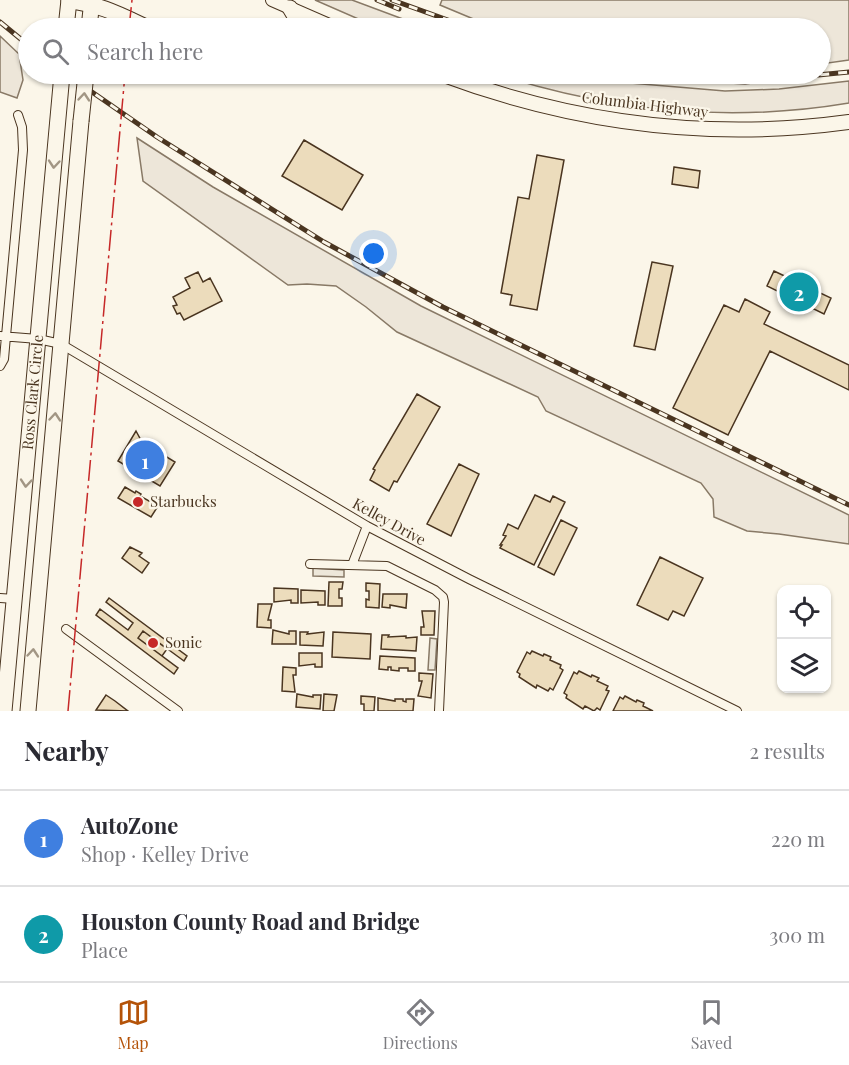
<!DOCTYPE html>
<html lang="en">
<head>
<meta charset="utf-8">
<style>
	body { margin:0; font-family:"Playfair Display",serif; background:#f2f2f3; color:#2b2b33 }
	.controls { position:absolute; right:18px; bottom:18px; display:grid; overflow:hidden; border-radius:12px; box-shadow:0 2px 4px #0004 }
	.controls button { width:54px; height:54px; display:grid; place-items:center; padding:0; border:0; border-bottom:2px solid #e1e1e2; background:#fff; color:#2b2b33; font:30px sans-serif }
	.you { position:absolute; left:374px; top:254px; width:21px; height:21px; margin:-15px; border:4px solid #fff; border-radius:50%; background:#1a73e8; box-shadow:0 0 0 9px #1a73e833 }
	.badge { display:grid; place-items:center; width:39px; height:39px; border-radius:50%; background:#b45309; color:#fff; font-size:20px; font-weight:700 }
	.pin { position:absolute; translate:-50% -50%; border:3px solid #fff; box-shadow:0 2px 6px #0006 }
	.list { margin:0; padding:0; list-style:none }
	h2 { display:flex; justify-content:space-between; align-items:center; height:78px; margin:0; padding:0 24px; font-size:26px }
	h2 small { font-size:20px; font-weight:400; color:#7c7c81 }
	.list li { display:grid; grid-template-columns:39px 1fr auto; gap:18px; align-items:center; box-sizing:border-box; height:96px; padding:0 24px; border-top:2px solid #e1e1e2 }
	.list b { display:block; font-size:22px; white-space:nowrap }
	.list p { margin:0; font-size:20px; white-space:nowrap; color:#7c7c81 }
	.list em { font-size:20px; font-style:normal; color:#7c7c81 }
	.icon { flex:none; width:33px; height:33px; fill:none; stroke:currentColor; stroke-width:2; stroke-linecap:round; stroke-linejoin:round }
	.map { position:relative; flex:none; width:849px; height:711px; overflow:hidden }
	.search { position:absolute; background:#fff; box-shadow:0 2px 4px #0004; left:18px; right:18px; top:18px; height:66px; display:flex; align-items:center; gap:15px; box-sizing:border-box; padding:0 21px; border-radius:33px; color:#7c7c81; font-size:22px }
	.sheet { height:270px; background:#fff }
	nav { display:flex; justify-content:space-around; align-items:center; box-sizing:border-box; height:84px; border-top:2px solid #e1e1e2; background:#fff; font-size:16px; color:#7c7c81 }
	nav a { display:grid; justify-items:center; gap:3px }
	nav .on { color:#b45309 }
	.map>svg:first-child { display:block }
	.green { fill:#ede6d9; stroke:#887966; stroke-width:1.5 }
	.parking { fill:#ede7d9; stroke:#887966; stroke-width:1.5 }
	.building { fill:#ecdcbc; stroke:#4a3520; stroke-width:1.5 }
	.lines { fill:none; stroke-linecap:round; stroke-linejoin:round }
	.street-casing { stroke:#4a3520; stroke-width:10 }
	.secondary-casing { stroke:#4a3520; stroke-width:14 }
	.primary-casing { stroke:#4a3520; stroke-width:16 }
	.highway-casing { stroke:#4a3520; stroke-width:17 }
	.street { stroke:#fbf6e9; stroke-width:8 }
	.secondary { stroke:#fbf6e9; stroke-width:12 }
	.primary { stroke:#fbf6e9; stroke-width:14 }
	.highway { stroke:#fbf6e9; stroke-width:15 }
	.rail-casing { stroke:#4a3520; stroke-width:5 }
	.rail { stroke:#fbf6e9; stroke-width:3; stroke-dasharray:9; stroke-linecap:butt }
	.highway-bridge-casing { stroke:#4a3520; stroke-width:17; stroke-linecap:butt }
	.highway-bridge { stroke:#fbf6e9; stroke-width:15 }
	.power { stroke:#c62828; stroke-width:1.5; stroke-dasharray:21 4.5 3 4.5; stroke-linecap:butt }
	.oneway { stroke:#a29684 }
	.poi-dot { fill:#c62828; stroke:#fbf6e9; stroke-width:2 }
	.labels { text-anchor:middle; stroke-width:4.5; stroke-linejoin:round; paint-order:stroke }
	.street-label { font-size:15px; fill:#4a3520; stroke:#fbf6e9 }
	.poi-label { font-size:15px; fill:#4a3520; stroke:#fbf6e9; text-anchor:start }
</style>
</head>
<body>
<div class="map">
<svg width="849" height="711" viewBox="0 0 849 711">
	<rect width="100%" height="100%" fill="#fbf6e9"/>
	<path class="green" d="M315,0H352L427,28H379Z
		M442,0H849V60L821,64L820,28H495L440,5Z
		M0,36L19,54L23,80L17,98L0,92Z
		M496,74H575L630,83L725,91L779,89L849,81V103C730,123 610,111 496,74Z
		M137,138L213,187L421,306L849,515V544L779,534L747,531L714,517L713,499L701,483L546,411L538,397L397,332L366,307L336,286L307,284L288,285L143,181Z"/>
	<path class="parking" d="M313,568L344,570V577L313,576Z
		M430,638L437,639L435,670H428Z"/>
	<path class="building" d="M304,140L363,175L342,210L282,176Z
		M537,155L564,160L537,310L510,305L512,295L501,293L518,197L529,199Z
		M674,167L700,171L698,188L672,184Z
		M652,262L673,266L655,350L634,346Z
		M774,271L831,298L824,314L767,286Z
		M198,272L203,282L210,278L222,301L184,320L180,313L177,314L173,306L177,305L173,297L190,288L185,278Z
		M745,299L770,312L764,324L849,365V390L770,351L728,435L673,408L724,305L739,312Z
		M417,394L440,407L397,482L394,481L389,491L370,480L375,470L373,469Z
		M136,431L142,442L175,462L160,486L118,461Z
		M459,464L479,474L451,536L427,524Z
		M125,487L135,493L136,491L141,494L140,496L158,506L151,517L118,498Z
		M535,495L550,502L553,496L565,502L534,565L500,548L502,545H500L506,536L503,535L508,524L518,529Z
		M561,520L577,528L554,575L538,567Z
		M130,547L142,553L139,556L149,563L142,573L122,558Z
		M660,557L703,578L684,616L673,611L668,620L637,605Z
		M329,582H343L342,589H339V598H342V606H328Z
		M366,583L380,584L379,608L366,607V599L369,600V591H366Z
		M274,588L298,589V603H291V600L274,602Z
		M301,590L325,591V605H318V602L301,603Z
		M383,594H407L406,608L390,605V608L382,607Z
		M109,598L187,656L184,661L143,631L138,638L178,668L174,674L96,615L100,609L128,630L133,623L106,602Z
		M258,604H272L268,620H271V628L257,627Z
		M422,611H435L434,635H421V627H424Z
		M273,630L289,634V631H296V644H272Z
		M143,631L167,649L162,656L138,638Z
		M300,632H308L307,634L324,632L323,646L300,645Z
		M333,632L371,634L370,659L332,657Z
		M382,635H389L388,637L406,636V638L417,637L416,651L381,649Z
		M532,651L543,656L544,654L551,657L550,660L561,665L560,668L563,670L553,690L550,688L548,691L537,685L536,688L519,677L520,674L517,672L527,652L530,654Z
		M299,653H322V667H315V664L299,666Z
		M380,656L415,658V671H408V668H399V671L391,670V667H388V670L379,669Z
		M283,667L296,668V675H293L295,692L282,691Z
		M579,671L591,677L592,675L599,678L597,681L608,686L606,690L609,691L600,710L597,708L594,711L585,706L583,709L566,698L567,695L564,693L574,672L577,674Z
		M419,673L433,674L431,698L418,696L422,681H419Z
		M297,694L313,697V695H321L320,709L296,707Z
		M324,694L337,695L334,711H323Z
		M106,695L115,701L128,711L96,710Z
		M361,696L375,697L374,711H364V704H361Z
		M625,696L636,702L637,700L644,703L643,706L653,711H613L620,697L623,699Z
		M378,698L395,701V699H403V701L406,702V699H414L413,711H378Z"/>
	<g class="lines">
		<g class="street-casing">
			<path id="street" d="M0,336L38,339L61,344L367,526L469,579L737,711
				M0,366L4,359L6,336L23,150L22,127L18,115
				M310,564L387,566L435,590L443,597L444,602L439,711
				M352,565L367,526
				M0,598L15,599
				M66,629L178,711"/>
		</g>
		<g class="secondary-casing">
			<path id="secondary" d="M272,0L336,28"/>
		</g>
		<g class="primary-casing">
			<path id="primary" d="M441,74C572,123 710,141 849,122"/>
		</g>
		<g class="highway-casing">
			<g id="highway">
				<path d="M69,1C100,4 120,15 148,28"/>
				<path d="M290,8L302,28"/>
				<path d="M66,28L69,0"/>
				<path d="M89,28L92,0"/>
				<path d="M106,28L112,25L132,21"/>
				<path id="s1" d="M4,711L62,74"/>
				<path d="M28,711L81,121"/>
			</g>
		</g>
		<use href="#street" class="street"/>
		<use href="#secondary" class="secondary"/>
		<use href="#primary" class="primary"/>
		<use href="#highway" class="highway"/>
		<g class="rail-casing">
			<path id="rail" d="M377,0L399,9
				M392,0L470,28
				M0,22L28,45
				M66,74L157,137L324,242L443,307L849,505
				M641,74L677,79L745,82L849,72"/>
		</g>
		<use href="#rail" class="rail"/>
		<g class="highway-bridge-casing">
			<path id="highway-bridge" d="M81,121L86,74"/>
		</g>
		<use href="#highway-bridge" class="highway-bridge"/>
		<path class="power" d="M129,28L132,0
			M68,711L125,74"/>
	</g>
	<defs><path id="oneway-chevron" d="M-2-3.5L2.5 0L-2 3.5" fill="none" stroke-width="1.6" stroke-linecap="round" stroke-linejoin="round" transform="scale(1.5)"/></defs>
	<g class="oneway">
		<use href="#oneway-chevron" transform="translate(84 97) rotate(-85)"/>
		<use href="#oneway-chevron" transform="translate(54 164) rotate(95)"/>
		<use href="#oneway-chevron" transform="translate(55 417) rotate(-85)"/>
		<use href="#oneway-chevron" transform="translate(26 483) rotate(95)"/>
		<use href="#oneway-chevron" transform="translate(33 653) rotate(-85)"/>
	</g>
	<g class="poi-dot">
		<circle cx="138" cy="502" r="6"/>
		<circle cx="153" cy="643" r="6"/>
	</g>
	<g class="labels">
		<g class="street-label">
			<text transform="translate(645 105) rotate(7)" y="5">Columbia Highway</text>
			<text dy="5" stroke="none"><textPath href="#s1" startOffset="320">Ross Clark Circle</textPath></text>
			<text transform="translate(389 522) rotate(29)" y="5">Kelley Drive</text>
		</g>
		<g class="poi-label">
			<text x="150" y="507">Starbucks</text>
			<text x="165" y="648">Sonic</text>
		</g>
	</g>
</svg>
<div class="controls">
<button><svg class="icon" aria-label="locate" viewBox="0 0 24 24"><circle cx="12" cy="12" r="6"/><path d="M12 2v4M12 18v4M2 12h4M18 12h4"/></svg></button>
<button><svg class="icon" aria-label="layers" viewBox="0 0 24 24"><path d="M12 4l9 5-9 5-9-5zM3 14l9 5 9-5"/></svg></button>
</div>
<div class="you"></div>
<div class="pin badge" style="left:145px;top:460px;background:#3f7fe0">1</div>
<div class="pin badge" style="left:799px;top:292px;background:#0f9aa8">2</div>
<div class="search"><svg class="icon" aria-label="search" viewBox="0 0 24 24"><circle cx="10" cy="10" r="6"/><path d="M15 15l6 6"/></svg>Search here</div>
</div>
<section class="sheet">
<h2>Nearby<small>2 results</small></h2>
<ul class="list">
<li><span class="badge" style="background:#3f7fe0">1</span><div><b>AutoZone</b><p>Shop · Kelley Drive</p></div><em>220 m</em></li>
<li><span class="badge" style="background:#0f9aa8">2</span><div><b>Houston County Road and Bridge</b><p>Place</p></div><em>300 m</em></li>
</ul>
</section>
<nav>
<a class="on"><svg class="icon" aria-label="map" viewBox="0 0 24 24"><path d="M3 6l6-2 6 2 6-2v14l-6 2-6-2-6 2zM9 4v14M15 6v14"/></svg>Map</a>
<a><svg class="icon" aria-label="directions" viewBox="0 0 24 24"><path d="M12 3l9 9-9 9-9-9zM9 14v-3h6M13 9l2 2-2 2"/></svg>Directions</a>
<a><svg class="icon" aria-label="saved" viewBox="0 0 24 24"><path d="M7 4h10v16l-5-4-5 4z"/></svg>Saved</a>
</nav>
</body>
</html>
